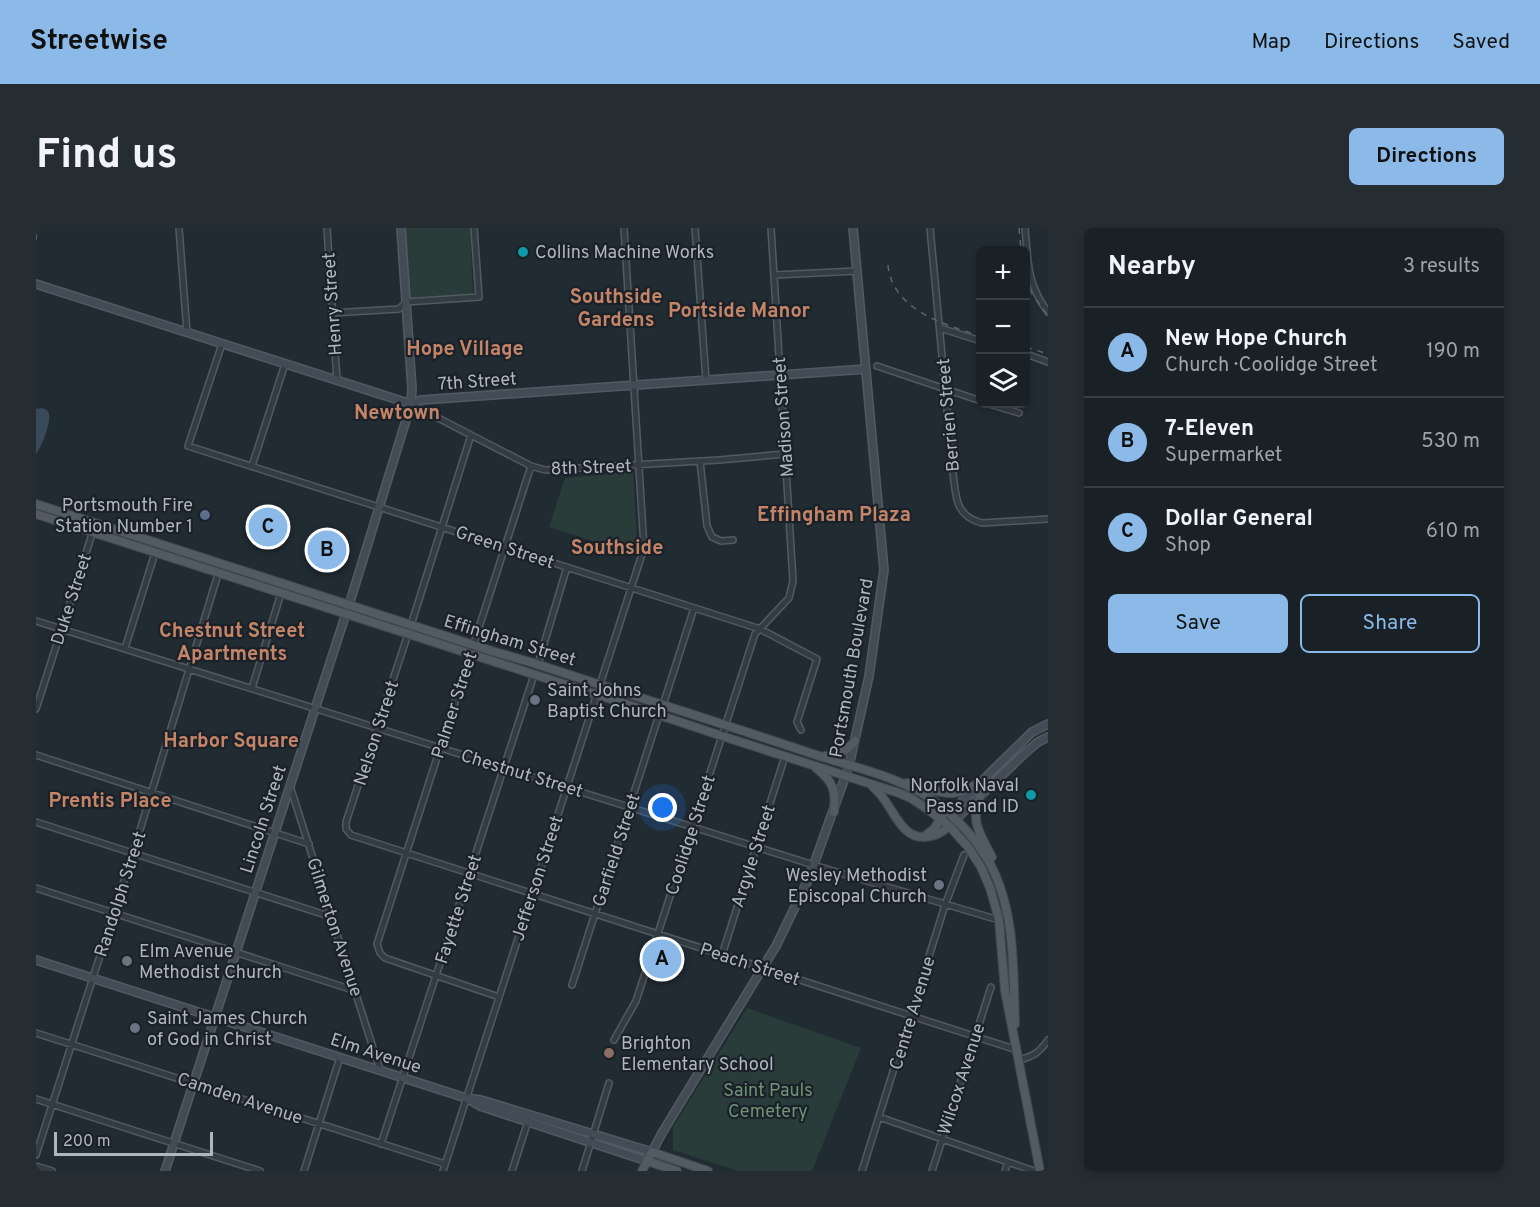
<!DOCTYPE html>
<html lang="en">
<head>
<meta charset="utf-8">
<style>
	body { margin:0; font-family:Overpass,sans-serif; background:#262d32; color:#f1f3f6 }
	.controls { position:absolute; right:18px; top:18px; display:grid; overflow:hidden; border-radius:9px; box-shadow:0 3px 9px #0003 }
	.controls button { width:54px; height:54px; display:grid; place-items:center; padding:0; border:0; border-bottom:2px solid #373e43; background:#192026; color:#f1f3f6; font:30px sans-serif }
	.scale { position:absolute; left:18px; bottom:15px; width:159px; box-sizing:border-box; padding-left:6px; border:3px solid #aeb7c0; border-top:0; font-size:16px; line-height:21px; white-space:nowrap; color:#aeb7c0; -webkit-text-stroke:4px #1a2128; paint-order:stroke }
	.you { position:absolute; left:627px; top:580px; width:21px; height:21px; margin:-15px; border:4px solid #fff; border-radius:50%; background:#1a73e8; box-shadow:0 0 0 9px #1a73e833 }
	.badge { display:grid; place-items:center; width:39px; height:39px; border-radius:50%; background:#8bbae8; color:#111; font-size:20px; font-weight:700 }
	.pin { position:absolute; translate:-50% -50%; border:3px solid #fff; box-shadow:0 2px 6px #0006 }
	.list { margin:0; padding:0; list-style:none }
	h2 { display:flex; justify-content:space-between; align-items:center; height:78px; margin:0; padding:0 24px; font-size:26px }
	h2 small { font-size:20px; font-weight:400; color:#9fa3a7 }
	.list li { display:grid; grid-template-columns:39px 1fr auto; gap:18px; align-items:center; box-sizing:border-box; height:90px; padding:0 24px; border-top:2px solid #373e43 }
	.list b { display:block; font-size:22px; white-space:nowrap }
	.list p { margin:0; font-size:20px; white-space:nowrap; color:#9fa3a7 }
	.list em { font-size:20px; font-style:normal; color:#9fa3a7 }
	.actions { display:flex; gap:12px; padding:18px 24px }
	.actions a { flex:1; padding:14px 0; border:2px solid #8bbae8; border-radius:9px; text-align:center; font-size:21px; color:#8bbae8 }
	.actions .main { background:#8bbae8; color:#111 }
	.icon { flex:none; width:33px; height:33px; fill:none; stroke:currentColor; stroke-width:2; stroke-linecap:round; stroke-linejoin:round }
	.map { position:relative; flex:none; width:1012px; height:943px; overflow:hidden; border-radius:9px }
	header { display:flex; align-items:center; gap:36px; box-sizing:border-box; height:84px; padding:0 30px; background:#8bbae8; color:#111 }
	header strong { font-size:28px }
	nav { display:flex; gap:33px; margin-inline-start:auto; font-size:21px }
	.intro { display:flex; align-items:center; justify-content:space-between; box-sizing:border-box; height:144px; padding:0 36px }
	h1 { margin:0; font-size:42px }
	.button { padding:15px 27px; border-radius:9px; background:#8bbae8; color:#111; font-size:21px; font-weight:700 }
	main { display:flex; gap:36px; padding:0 36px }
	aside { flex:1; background:#192026; border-radius:9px; box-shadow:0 3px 9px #0003 }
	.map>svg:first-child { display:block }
	.green { fill:#2a3c39 }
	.water { fill:#394b5a }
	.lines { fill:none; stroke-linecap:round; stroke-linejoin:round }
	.street-casing { stroke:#525a61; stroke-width:8 }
	.secondary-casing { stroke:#525a61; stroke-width:10 }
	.primary-casing { stroke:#3e454d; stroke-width:10 }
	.street { stroke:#343c43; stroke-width:5 }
	.secondary { stroke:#434c56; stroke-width:7 }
	.primary { stroke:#525b63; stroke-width:8 }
	.rail { stroke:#5a646d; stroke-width:1.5; stroke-dasharray:6 6; stroke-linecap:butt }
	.culture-dot { fill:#0f9aa8; stroke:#1a2128; stroke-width:2 }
	.service-dot { fill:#5c6f8a; stroke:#1a2128; stroke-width:2 }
	.worship-dot { fill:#6b7280; stroke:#1a2128; stroke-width:2 }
	.education-dot { fill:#8d6e63; stroke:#1a2128; stroke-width:2 }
	.labels { text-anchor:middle; stroke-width:4.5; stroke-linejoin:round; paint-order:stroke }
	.poi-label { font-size:18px; fill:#aeb7c0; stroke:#1a2128; text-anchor:start }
	.street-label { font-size:18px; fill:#aeb7c0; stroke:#1a2128 }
	.park-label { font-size:18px; fill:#719375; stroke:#1a2128 }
	.neighbourhood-label { font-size:20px; font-weight:bold; fill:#c38467; stroke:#1a2128 }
</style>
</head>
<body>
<header>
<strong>Streetwise</strong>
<nav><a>Map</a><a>Directions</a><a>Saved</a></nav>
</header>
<div class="intro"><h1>Find us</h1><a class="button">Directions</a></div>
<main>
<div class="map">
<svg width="1012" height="943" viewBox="0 0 1012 943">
	<rect width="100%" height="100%" fill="#212b32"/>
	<path class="green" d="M369,0H434L437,67L373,71Z
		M597,244L601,312L598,326L513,299L529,250Z
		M711,780L825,820L776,943H703L637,922V899Z"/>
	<path class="water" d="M6,180L11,182C12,184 13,185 13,187C15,195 5,220 0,226V181Z"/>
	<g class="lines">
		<g class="street-casing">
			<path id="street" d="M143,0L151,105
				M291,0L301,153
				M659,0L670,152
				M894,0L917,245C920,269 919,288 946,295L1012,291
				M989,0C992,33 991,57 1012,84
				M738,47L821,43
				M296,85L363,81L370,74L443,69L438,0
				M904,100L945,113
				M186,116L152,218L724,401L781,431L761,494L765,502
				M990,126L1012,134
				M841,138L945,173
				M375,176L495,238L509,242L683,232L749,226
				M953,176L983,185
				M664,233L671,298L676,309L685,313L697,312
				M216,238L249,136
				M0,393L784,639L973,695
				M375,397L435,207
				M372,406L310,594V601L315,607L981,822
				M89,420L119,325
				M502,436L531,339
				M216,460L245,365
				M627,477L658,380
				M0,481L57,303
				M0,527L273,616
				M254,558L344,842
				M0,594L296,689
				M0,660L320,763
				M686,727L749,528
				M536,757L623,487
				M463,769L349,730L344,725L341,716L495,238
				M0,805L409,936
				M578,812L600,773L719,406L753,370L757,353L735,0
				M982,832C997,829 1004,824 1012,812
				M0,871L224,943
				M843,889L998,943
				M345,916L498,447
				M0,927L97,625L183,343
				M0,938L16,943
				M268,943L304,829
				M407,943L608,320L588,0
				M476,943L493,890
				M546,943L573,855
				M826,943L909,677L928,627
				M896,943L955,759
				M969,943L972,934"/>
		</g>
		<g class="secondary-casing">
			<path id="secondary" d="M0,56L375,176L385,172L830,141
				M916,595L989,525L1002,514L1012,509
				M920,604C908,580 935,568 948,551L996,504L1012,496
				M0,732L430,870L445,872L616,924L626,905L740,718L773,650L813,538L833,448L848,342L817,0
				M432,871L444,878L611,933
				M129,943L317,364L375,176L376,161L365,0"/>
		</g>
		<g class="primary-casing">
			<path id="primary" d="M0,276L456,423L494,434C586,464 679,493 771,524C809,537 850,545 886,565C913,582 936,605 952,632C980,681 977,742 979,796
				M0,286L593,477L686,508L860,564L875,570L894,583L913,598L923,609L932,619L945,639L954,660L960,681L963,692L969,763L1004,943
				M789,528C802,527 810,523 819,513
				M780,540C797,553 800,562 798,584
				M871,555C907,563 915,575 948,551
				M837,559C856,573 862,610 888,609C899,609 906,605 913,598
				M946,564C933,593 943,604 956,629
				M889,608L898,601L906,588
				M611,933L641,943
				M606,943L616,924L672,943"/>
		</g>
		<use href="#street" class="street"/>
		<use href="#secondary" class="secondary"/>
		<use href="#primary" class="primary"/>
		<path class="rail" d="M983,0L985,22
			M0,12L1,0
			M852,37C856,82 909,97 945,108
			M990,50L996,66L1012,88
			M990,119L1012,126"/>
	</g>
	<g class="culture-dot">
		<circle cx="487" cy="24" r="6"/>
		<circle cx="995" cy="567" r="6"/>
	</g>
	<circle class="service-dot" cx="169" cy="287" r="6"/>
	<g class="worship-dot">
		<circle cx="499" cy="472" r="6"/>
		<circle cx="903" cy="657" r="6"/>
		<circle cx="91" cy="733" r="6"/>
		<circle cx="99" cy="800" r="6"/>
	</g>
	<circle class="education-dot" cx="573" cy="825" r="6"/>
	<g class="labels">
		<g class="poi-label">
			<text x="499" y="30">Collins Machine Works</text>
			<text x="157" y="283" text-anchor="end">Portsmouth Fire<tspan x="157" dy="21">Station Number 1</tspan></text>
			<text x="511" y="468">Saint Johns<tspan x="511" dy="21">Baptist Church</tspan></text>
			<text x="983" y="563" text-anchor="end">Norfolk Naval<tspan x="983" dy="21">Pass and ID</tspan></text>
			<text x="891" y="653" text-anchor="end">Wesley Methodist<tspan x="891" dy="21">Episcopal Church</tspan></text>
			<text x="103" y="729">Elm Avenue<tspan x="103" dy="21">Methodist Church</tspan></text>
			<text x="111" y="796">Saint James Church<tspan x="111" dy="21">of God in Christ</tspan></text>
			<text x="585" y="821">Brighton<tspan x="585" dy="21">Elementary School</tspan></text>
		</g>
		<g class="street-label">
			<text transform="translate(296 76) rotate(-94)" y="6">Henry Street</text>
			<text transform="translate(441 153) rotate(-4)" y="6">7th Street</text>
			<text transform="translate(912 187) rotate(-95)" y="6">Berrien Street</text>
			<text transform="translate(747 189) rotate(-94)" y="6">Madison Street</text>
			<text transform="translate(555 239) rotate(-2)" y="6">8th Street</text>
			<text transform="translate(469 319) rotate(18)" y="6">Green Street</text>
			<text transform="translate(35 371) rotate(-72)" y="6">Duke Street</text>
			<text transform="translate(474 412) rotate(17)" y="6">Effingham Street</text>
			<text transform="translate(815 440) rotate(-80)" y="6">Portsmouth Boulevard</text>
			<text transform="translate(418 477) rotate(-72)" y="6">Palmer Street</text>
			<text transform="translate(340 505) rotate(-72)" y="6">Nelson Street</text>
			<text transform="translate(486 545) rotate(17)" y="6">Chestnut Street</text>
			<text transform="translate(227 591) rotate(-72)" y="6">Lincoln Street</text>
			<text transform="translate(654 607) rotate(-72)" y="6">Coolidge Street</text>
			<text transform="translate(580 622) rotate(-72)" y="6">Garfield Street</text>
			<text transform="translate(717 628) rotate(-72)" y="6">Argyle Street</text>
			<text transform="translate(501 650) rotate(-72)" y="6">Jefferson Street</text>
			<text transform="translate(84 666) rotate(-72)" y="6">Randolph Street</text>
			<text transform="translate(422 681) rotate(-72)" y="6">Fayette Street</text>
			<text transform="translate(299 699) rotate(72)" y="6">Gilmerton Avenue</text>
			<text transform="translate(714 736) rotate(18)" y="6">Peach Street</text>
			<text transform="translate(876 785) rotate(-73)" y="6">Centre Avenue</text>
			<text transform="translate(340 825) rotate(18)" y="6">Elm Avenue</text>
			<text transform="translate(925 851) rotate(-72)" y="6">Wilcox Avenue</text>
			<text transform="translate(204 870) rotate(18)" y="6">Camden Avenue</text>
		</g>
		<g class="park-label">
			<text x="732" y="868">Saint Pauls<tspan x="732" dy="21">Cemetery</tspan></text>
		</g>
		<g class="neighbourhood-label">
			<text x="580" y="75">Southside<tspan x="580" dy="23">Gardens</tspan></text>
			<text x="703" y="89">Portside Manor</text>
			<text x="429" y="127">Hope Village</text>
			<text x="361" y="191">Newtown</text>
			<text x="798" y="293">Effingham Plaza</text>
			<text x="581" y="326">Southside</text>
			<text x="196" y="409">Chestnut Street<tspan x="196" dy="23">Apartments</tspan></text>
			<text x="195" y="519">Harbor Square</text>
			<text x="74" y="579">Prentis Place</text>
		</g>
	</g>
</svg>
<div class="controls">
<button>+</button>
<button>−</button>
<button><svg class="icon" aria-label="layers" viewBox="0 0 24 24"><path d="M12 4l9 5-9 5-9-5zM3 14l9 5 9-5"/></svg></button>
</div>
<div class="scale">200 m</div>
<div class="you"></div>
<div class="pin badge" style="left:626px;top:731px">A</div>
<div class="pin badge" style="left:291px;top:322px">B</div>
<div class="pin badge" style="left:232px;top:299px">C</div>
</div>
<aside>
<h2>Nearby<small>3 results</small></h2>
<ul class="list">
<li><span class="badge">A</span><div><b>New Hope Church</b><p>Church · Coolidge Street</p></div><em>190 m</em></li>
<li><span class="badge">B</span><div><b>7-Eleven</b><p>Supermarket</p></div><em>530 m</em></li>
<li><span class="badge">C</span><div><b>Dollar General</b><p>Shop</p></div><em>610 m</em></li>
</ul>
<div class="actions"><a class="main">Save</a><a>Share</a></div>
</aside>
</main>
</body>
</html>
